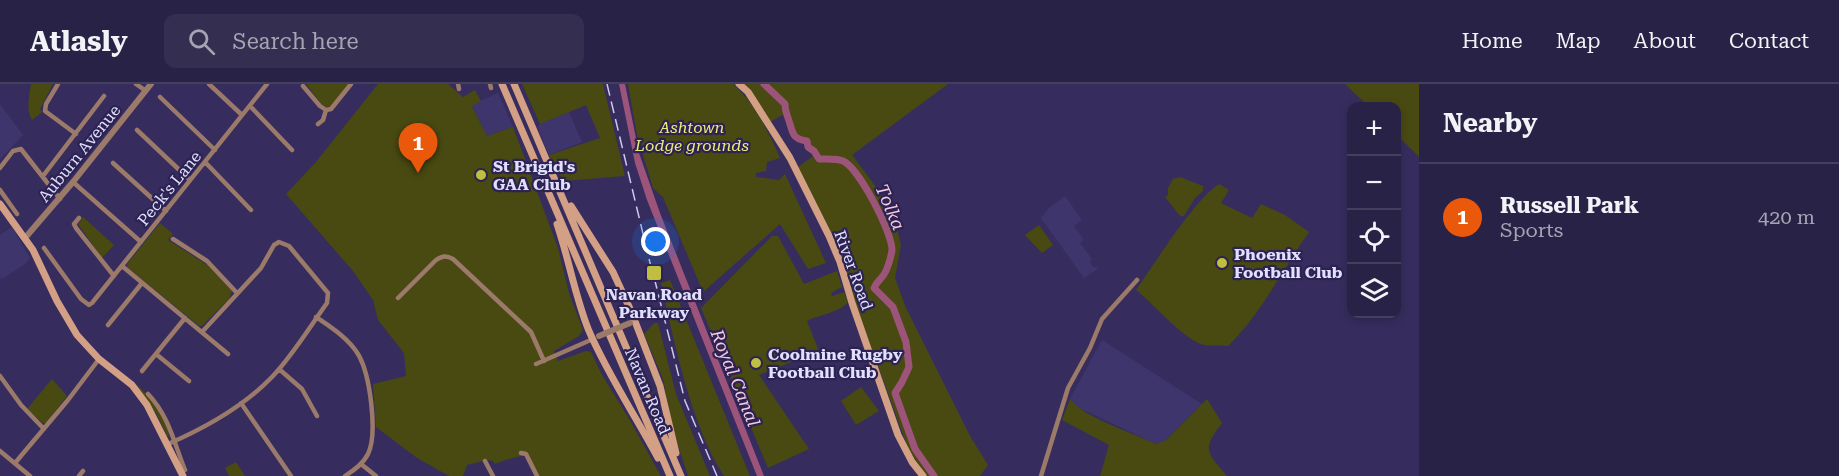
<!DOCTYPE html>
<html lang="en">
<head>
<meta charset="utf-8">
<style>
	body { margin:0; font-family:"Roboto Serif",serif; background:#342f51; color:#f1f3f6 }
	.controls { position:absolute; right:18px; top:18px; display:grid; overflow:hidden; border-radius:12px; box-shadow:0 3px 9px #0003 }
	.controls button { width:54px; height:54px; display:grid; place-items:center; padding:0; border:0; border-bottom:2px solid #443f5f; background:#282246; color:#f1f3f6; font:30px sans-serif }
	.you { position:absolute; left:656px; top:158px; width:21px; height:21px; margin:-15px; border:4px solid #fff; border-radius:50%; background:#1a73e8; box-shadow:0 0 0 9px #1a73e833 }
	.badge { display:grid; place-items:center; width:39px; height:39px; border-radius:50%; background:#ea580c; color:#fff; font-size:20px; font-weight:700 }
	.pin { position:absolute; translate:-50% -50px; filter:drop-shadow(0 2px 3px #0008) }
	.pin::after { content:''; position:absolute; top:32px; width:21px; height:18px; background:inherit; clip-path:polygon(0 0,100% 0,50% 100%) }
	.list { margin:0; padding:0; list-style:none }
	h2 { display:flex; justify-content:space-between; align-items:center; height:78px; margin:0; padding:0 24px; font-size:26px }
	h2 small { font-size:20px; font-weight:400; color:#a5a4b3 }
	.list li { display:grid; grid-template-columns:39px 1fr auto; gap:18px; align-items:center; box-sizing:border-box; height:108px; padding:0 24px; border-top:2px solid #443f5f }
	.list b { display:block; font-size:22px; white-space:nowrap }
	.list p { margin:0; font-size:20px; white-space:nowrap; color:#a5a4b3 }
	.list em { font-size:20px; font-style:normal; color:#a5a4b3 }
	.icon { flex:none; width:33px; height:33px; fill:none; stroke:currentColor; stroke-width:2; stroke-linecap:round; stroke-linejoin:round }
	.map { position:relative; flex:none; width:1419px; height:392px; overflow:hidden }
	header { display:flex; align-items:center; gap:36px; box-sizing:border-box; height:84px; padding:0 30px; background:#282246; border-bottom:2px solid #443f5f }
	header strong { font-size:28px }
	nav { display:flex; gap:33px; margin-inline-start:auto; font-size:21px }
	.search { width:420px; height:54px; background:#342f51; display:flex; align-items:center; gap:15px; box-sizing:border-box; padding:0 21px; border-radius:12px; color:#a5a4b3; font-size:22px }
	main { display:flex }
	aside { flex:1; background:#282246 }
	.map>svg:first-child { display:block }
	.built { fill:#3f356d }
	.green { fill:#494912 }
	.water { fill:#9d547a }
	.lines { fill:none; stroke-linecap:round; stroke-linejoin:round }
	.river { stroke:#9d547a; stroke-width:7 }
	.minor { stroke:#9b7a69; stroke-width:4.5 }
	.tertiary { stroke:#9b7a69; stroke-width:6 }
	.secondary { stroke:#d4a085; stroke-width:7 }
	.rail { stroke:#ccc9ea; stroke-width:1.5; stroke-dasharray:12 6; stroke-linecap:butt }
	.tertiary-bridge { stroke:#9b7a69; stroke-width:6 }
	.poi-dot { fill:#c0be41; stroke:#2c2353; stroke-width:2 }
	.labels { text-anchor:middle; stroke-width:4.5; stroke-linejoin:round; paint-order:stroke }
	.park-label { font-size:16px; font-style:italic; fill:#eceb79; stroke:#2c2353 }
	.street-label { font-size:16px; fill:#e2e0ff; stroke:#2c2353 }
	.poi-label { font-size:16px; font-weight:bold; fill:#e2e0ff; stroke:#2c2353; text-anchor:start }
	.water-label { font-size:18px; font-style:italic; fill:#f5cade; stroke:#2c2353 }
</style>
</head>
<body>
<header>
<strong>Atlasly</strong>
<div class="search"><svg class="icon" aria-label="search" viewBox="0 0 24 24"><circle cx="10" cy="10" r="6"/><path d="M15 15l6 6"/></svg>Search here</div>
<nav><a>Home</a><a>Map</a><a>About</a><a>Contact</a></nav>
</header>
<main>
<div class="map">
<svg width="1419" height="392" viewBox="0 0 1419 392">
	<rect width="100%" height="100%" fill="#362d5e"/>
	<path class="built" d="M498,9L513,43L487,52L472,21Z
		M0,20L23,51L0,75Z
		M569,28L582,58L549,71L538,44L540,40Z
		M1065,112L1082,136L1074,142L1084,156L1080,159L1092,175L1090,178L1093,183L1099,184L1084,194L1041,134L1049,124Z
		M12,143L30,174L25,180L2,195L0,192V151Z
		M1102,256L1202,320L1166,356L1156,360L1075,322L1070,315Z"/>
	<path class="green" d="M31,0H53L40,25L42,28L32,36C26,26 29,12 31,0Z
		M306,0H349L331,22L327,23L323,22Z
		M378,0H448L463,13L475,6L481,17L472,22L487,52L513,43L558,164L569,209L583,246L579,252L554,267L558,277L586,267L591,268L602,291L628,333L661,392H539L528,371C522,371 501,377 495,380L493,377L487,376L467,381L463,392H449L417,374L376,343L373,300L406,292L404,269L378,236L373,216L353,187L286,110L316,78Z
		M522,0H603L625,92L563,97L549,71L600,54L586,21L540,40Z
		M628,0H733C755,19 768,47 780,74L767,78L766,87L756,89V93L779,96L785,90L826,179L808,185L780,140L703,208L663,113L653,104L637,51Z
		M742,0H948L852,71L879,107L895,137L901,161L895,194L906,224L970,352L988,381L980,392H925L913,378L867,252L798,83L816,70L808,63L807,57C788,54 792,44 786,29L770,38Z
		M1345,0H1419V73L1397,51L1396,22H1368Z
		M1180,93L1203,102V107L1195,114L1184,132H1180L1165,113L1168,111V104L1173,95Z
		M1219,100L1229,106L1221,119L1252,134L1261,120L1285,131L1309,148C1282,186 1262,229 1228,262C1220,261 1211,262 1204,261C1185,257 1153,219 1136,206C1155,179 1194,116 1219,100Z
		M83,133L114,161L102,174L78,140Z
		M160,139L173,150L168,156L209,182L232,207L229,215L202,242H199L127,183V180Z
		M1039,141L1053,161L1042,169L1025,151Z
		M772,152H778L804,200L837,187L842,203L831,209L832,212L844,208L848,218C839,229 820,230 807,237L819,267L759,291L809,365L768,384L701,224Z
		M670,196L750,392H724C691,342 674,257 661,199Z
		M654,239H658L676,310L710,392H688L672,343L663,295L644,250Z
		M52,295L67,312L46,339H43L27,325Z
		M133,298C148,309 168,333 169,353L167,352L156,329Z
		M861,303L879,327L856,341L841,317Z
		M1070,315C1083,333 1135,350 1156,360L1166,356L1207,315L1222,339C1201,366 1207,368 1227,392H1100L1109,361L1062,336Z
		M236,378L245,392H229L225,384Z"/>
	<path class="water" d="M619,0H625L639,69L660,129L764,392H757L647,116L635,79Z"/>
	<g class="lines">
		<path class="river" d="M764,0L785,20C785,28 788,33 790,40C793,51 794,55 807,57L808,63L814,67L819,75C826,75 836,74 843,77C859,84 892,148 892,166C891,173 887,188 882,193C879,197 876,199 874,204L893,223L906,258L909,283L902,298L895,309L915,365L934,392"/>
		<path class="minor" d="M58,0L46,20L45,27L76,50
			M136,0L146,7
			M209,0L242,31
			M458,0L459,5
			M490,0L491,4
			M303,2L320,22L326,26L331,25L351,0
			M160,13L215,66
			M250,22L292,66
			M318,40L323,36L326,26
			M137,46L190,96
			M205,78L251,126
			M113,79L166,127
			M0,84L13,67L21,65L60,115
			M43,92L104,12
			M73,98L141,158
			M0,106L17,130
			M79,134L74,140L76,144L114,192
			M173,155L207,177L237,209
			M44,164L81,215L89,221L92,219L267,0
			M122,182L228,270
			M398,214L436,176C442,172 446,171 453,175L531,248L544,277
			M316,233C332,244 348,254 358,270C370,290 378,349 368,370C363,380 354,386 345,392
			M108,241L142,199
			M156,270L189,297
			M536,280L593,255
			M279,285L302,305L317,332
			M142,287L185,234
			M0,292L21,321L44,345
			M148,310C169,332 174,359 185,386
			M241,319L291,392
			M168,360C205,344 244,322 272,293C293,271 309,244 327,219L328,209L289,162L279,158L274,161L261,184L202,248
			M0,367L30,392
			M521,369L526,370L537,392
			M485,377L493,392
			M15,379L68,316L99,275
			M361,380L376,392
			M79,392L83,387
			M1041,392L1068,304L1090,264L1102,235L1137,196"/>
		<path class="tertiary" d="M25,154L73,98L151,0"/>
		<path class="secondary" d="M502,0L670,392
			M514,0L681,392
			M739,0L748,8L790,74L829,152L840,178L852,219L898,351L912,378L923,392
			M0,120L33,166L57,217L77,251L99,275L132,301L147,321L183,392
			M571,122L613,188L631,227L660,302L676,369
			M557,140C569,175 575,213 589,247C608,291 635,331 658,374"/>
		<path class="rail" d="M607,0L651,183
			M654,193L685,317L717,392"/>
		<path class="tertiary-bridge" d="M599,252L630,239"/>
	</g>
	<g class="poi-dot">
		<circle cx="481" cy="91" r="6"/>
		<circle cx="1222" cy="179" r="6"/>
		<rect x="646" y="181" width="16" height="16" rx="3"/>
		<circle cx="756" cy="279" r="6"/>
	</g>
	<g class="labels">
		<g class="park-label">
			<text x="692" y="49">Ashtown<tspan x="692" dy="18">Lodge grounds</tspan></text>
		</g>
		<g class="street-label">
			<text transform="translate(79 69) rotate(-51)" y="6">Auburn Avenue</text>
			<text transform="translate(169 104) rotate(-51)" y="6">Peck's Lane</text>
			<text transform="translate(854 186) rotate(70)" y="6">River Road</text>
			<text transform="translate(648 307) rotate(67)" y="6">Navan Road</text>
		</g>
		<g class="poi-label">
			<text x="493" y="88">St Brigid's<tspan x="493" dy="18">GAA Club</tspan></text>
			<text x="1234" y="176">Phoenix<tspan x="1234" dy="18">Football Club</tspan></text>
			<text x="654" y="216" text-anchor="middle">Navan Road<tspan x="654" dy="18">Parkway</tspan></text>
			<text x="768" y="276">Coolmine Rugby<tspan x="768" dy="18">Football Club</tspan></text>
		</g>
		<g class="water-label">
			<text transform="translate(890 123) rotate(67)" y="6">Tolka</text>
			<text transform="translate(735 294) rotate(68)" y="6">Royal Canal</text>
		</g>
	</g>
</svg>
<div class="controls">
<button>+</button>
<button>−</button>
<button><svg class="icon" aria-label="locate" viewBox="0 0 24 24"><circle cx="12" cy="12" r="6"/><path d="M12 2v4M12 18v4M2 12h4M18 12h4"/></svg></button>
<button><svg class="icon" aria-label="layers" viewBox="0 0 24 24"><path d="M12 4l9 5-9 5-9-5zM3 14l9 5 9-5"/></svg></button>
</div>
<div class="you"></div>
<div class="pin badge" style="left:418px;top:89px">1</div>
</div>
<aside>
<h2>Nearby<small></small></h2>
<ul class="list">
<li><span class="badge">1</span><div><b>Russell Park</b><p>Sports</p></div><em>420 m</em></li>
</ul>
</aside>
</main>
</body>
</html>
